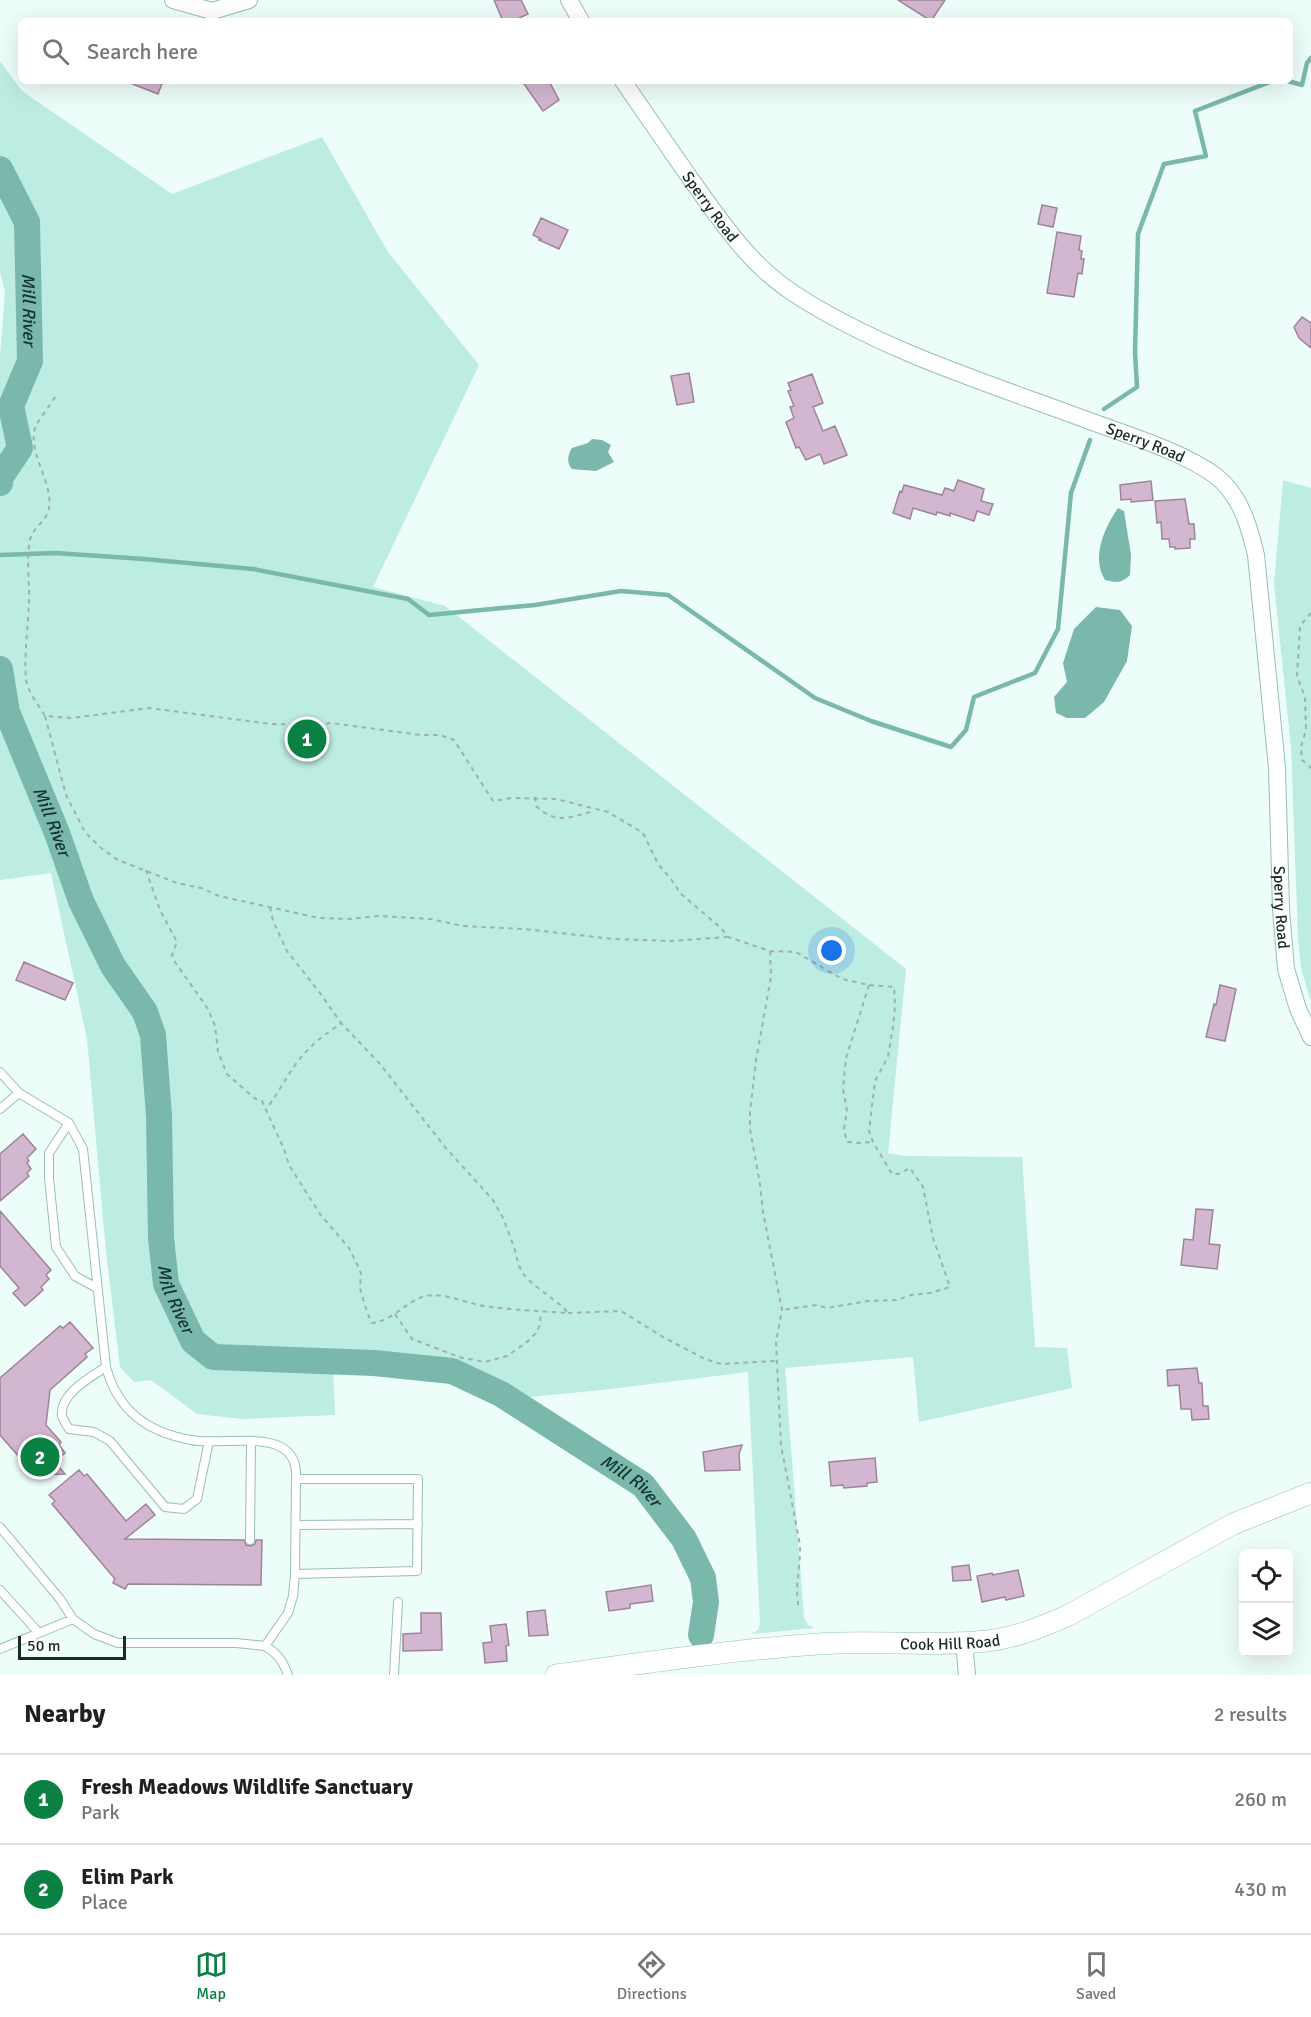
<!DOCTYPE html>
<html lang="en">
<head>
<meta charset="utf-8">
<style>
	body { margin:0; font-family:Signika,sans-serif; background:#f6f6f6; color:#202124 }
	.controls { position:absolute; right:18px; bottom:18px; display:grid; overflow:hidden; border-radius:9px; box-shadow:0 6px 24px #0002 }
	.controls button { width:54px; height:54px; display:grid; place-items:center; padding:0; border:0; border-bottom:2px solid #e0e0e0; background:#fff; color:#202124; font:30px sans-serif }
	.scale { position:absolute; left:18px; bottom:15px; width:108px; box-sizing:border-box; padding-left:6px; border:3px solid #1a2b28; border-top:0; font-size:16px; line-height:21px; white-space:nowrap; color:#1a2b28; -webkit-text-stroke:4px #fff; paint-order:stroke }
	.you { position:absolute; left:832px; top:951px; width:21px; height:21px; margin:-15px; border:4px solid #fff; border-radius:50%; background:#1a73e8; box-shadow:0 0 0 9px #1a73e833 }
	.badge { display:grid; place-items:center; width:39px; height:39px; border-radius:50%; background:#0b8043; color:#fff; font-size:20px; font-weight:700 }
	.pin { position:absolute; translate:-50% -50%; border:3px solid #fff; box-shadow:0 2px 6px #0006 }
	.list { margin:0; padding:0; list-style:none }
	h2 { display:flex; justify-content:space-between; align-items:center; height:78px; margin:0; padding:0 24px; font-size:26px }
	h2 small { font-size:20px; font-weight:400; color:#757577 }
	.list li { display:grid; grid-template-columns:39px 1fr auto; gap:18px; align-items:center; box-sizing:border-box; height:90px; padding:0 24px; border-top:2px solid #e0e0e0 }
	.list b { display:block; font-size:22px; white-space:nowrap }
	.list p { margin:0; font-size:20px; white-space:nowrap; color:#757577 }
	.list em { font-size:20px; font-style:normal; color:#757577 }
	.icon { flex:none; width:33px; height:33px; fill:none; stroke:currentColor; stroke-width:2; stroke-linecap:round; stroke-linejoin:round }
	.map { position:relative; flex:none; width:1311px; height:1675px; overflow:hidden }
	.search { position:absolute; background:#fff; box-shadow:0 6px 24px #0002; left:18px; right:18px; top:18px; height:66px; display:flex; align-items:center; gap:15px; box-sizing:border-box; padding:0 21px; border-radius:9px; color:#757577; font-size:22px }
	.sheet { height:258px; background:#fff }
	nav { display:flex; justify-content:space-around; align-items:center; box-sizing:border-box; height:84px; border-top:2px solid #e0e0e0; background:#fff; font-size:16px; color:#757577 }
	nav a { display:grid; justify-items:center; gap:3px }
	nav .on { color:#0b8043 }
	.map>svg:first-child { display:block }
	.green { fill:#bdece2 }
	.water { fill:#79b8ab }
	.lines { fill:none; stroke-linecap:round; stroke-linejoin:round }
	.stream { stroke:#79b8ab; stroke-width:4.5 }
	.river { stroke:#79b8ab; stroke-width:26 }
	.building { fill:#d3b7d0; stroke:#9e849b; stroke-width:1.5 }
	.service-casing { stroke:#96bfb6; stroke-width:10 }
	.minor-casing { stroke:#96bfb6; stroke-width:18 }
	.tertiary-casing { stroke:#96bfb6; stroke-width:22 }
	.path { stroke:#a0b0ad; stroke-width:2; stroke-dasharray:4.5 4.5; stroke-linecap:butt }
	.service { stroke:#fff; stroke-width:8 }
	.minor { stroke:#fff; stroke-width:16 }
	.tertiary { stroke:#fff; stroke-width:21 }
	.labels { text-anchor:middle; stroke-width:4.5; stroke-linejoin:round; paint-order:stroke }
	.street-label { font-size:16px; fill:#1a2b28; stroke:#fff }
	.water-label { font-size:18px; font-style:italic; fill:#14342e; stroke:#fff }
</style>
</head>
<body>
<div class="map">
<svg width="1311" height="1675" viewBox="0 0 1311 1675">
	<rect width="100%" height="100%" fill="#edfdfa"/>
	<path class="green" d="M0,61L22,91L172,194L322,137L388,252L479,365L373,587L445,606L906,969L888,1153L904,1156L1022,1157L1035,1347L1067,1348L1072,1388L919,1422L913,1357L785,1368L804,1618L808,1625L815,1628L751,1634L758,1630L760,1623L748,1372L602,1390L519,1398L491,1396L420,1372L333,1366L335,1415L242,1419L197,1414L151,1380L134,1382L120,1367L106,1252L87,1039L51,873L0,880V357L5,292L0,272Z
		M1283,480L1311,488V1002L1301,968L1298,939L1291,747L1274,584Z"/>
	<path class="water" d="M592,439L602,440L611,445L608,452L614,462L596,471L572,469C566,463 568,454 572,448L588,443Z
		M1118,508L1124,511L1131,555L1130,575C1122,583 1116,583 1105,580C1091,558 1104,528 1118,508Z
		M1096,607L1120,610L1132,626L1127,661L1104,702L1085,718H1067L1056,713L1054,697L1067,682L1063,663L1074,629Z"/>
	<g class="lines">
		<path class="stream" d="M1288,81L1302,85L1307,63L1311,58
			M1104,409L1137,387L1135,352L1138,234L1164,164L1206,156L1195,111L1272,81
			M0,555L55,553L144,559L253,569L408,599L429,615L535,605L621,591L668,595L815,698L871,721L951,747L966,730L974,697L1035,673L1058,629L1071,493L1090,440"/>
		<g class="river">
			<path id="s1" d="M0,169L27,222L30,361L11,406L20,448L0,478V483"/>
			<path id="s2" d="M0,669L7,712L57,833L81,901L113,966L145,1012L153,1035L159,1116L161,1238L166,1284L193,1341L213,1357L374,1363L452,1371L501,1394L643,1485L684,1539L703,1578L706,1602L701,1635"/>
		</g>
	</g>
	<path class="building" d="M494,0H521L528,14L513,21H503Z
		M898,0H945L931,21Z
		M125,81H163L158,94Z
		M522,81H549L559,100L543,111Z
		M1042,205L1057,208L1053,227L1038,224Z
		M541,218L568,230L559,249L539,240L541,239L533,235Z
		M1057,232L1081,236L1079,250L1082,251L1081,259H1084L1082,274L1078,273L1074,297L1047,293Z
		M1302,317L1311,323V348L1299,338L1294,327Z
		M689,373L694,402L677,405L671,376Z
		M812,374L823,403L813,407L823,431L835,426L847,455L824,464L820,454L806,460L799,447L796,448L786,422L794,418L790,407L794,406L788,391L791,390L788,383Z
		M958,480L984,489L981,501L993,504L989,515L977,511L974,521L950,513V516L937,512L936,515L913,508L910,519L893,513L900,491L902,492L904,485L942,495L945,488L954,491Z
		M1151,481L1153,500L1131,502V499L1121,500L1120,485Z
		M1185,499L1189,524H1194L1195,539H1190V548L1175,549V547H1170L1169,539H1162L1161,522L1157,523L1155,501Z
		M24,962L73,983L65,1000L16,980Z
		M1220,985L1236,989L1225,1041L1206,1037L1214,1004L1216,1005Z
		M23,1134L36,1149L27,1158L29,1161L27,1163L31,1169L27,1173L29,1176L0,1201V1154Z
		M1196,1209L1213,1210L1209,1244L1220,1245L1217,1269L1181,1265L1184,1239L1193,1240Z
		M0,1211L51,1270L46,1275L49,1279L41,1287L43,1290L25,1306L13,1293L19,1288L0,1266Z
		M70,1322L93,1348L85,1354L87,1357L50,1390L46,1425L61,1442L59,1445L65,1453L55,1462L65,1474L35,1475L0,1435V1378L60,1326L63,1328Z
		M1197,1368L1199,1383H1202L1203,1406H1208L1209,1419L1192,1420L1191,1409H1181L1179,1385L1168,1386L1167,1370Z
		M742,1445L739,1454L740,1470L705,1471L703,1452Z
		M875,1458L877,1482L867,1483V1486L844,1488L843,1485L831,1486L829,1462Z
		M79,1470L84,1476L87,1474L126,1521L146,1504L155,1515L125,1539L244,1540L246,1545L251,1546L255,1544L256,1540H262L261,1585L128,1584L125,1589L113,1583L115,1579L52,1504L55,1501L49,1495Z
		M969,1565L971,1580L953,1581L952,1567Z
		M1018,1570L1024,1596L1006,1600L1005,1597L982,1602L977,1576L992,1573L993,1575Z
		M651,1585L653,1601L630,1604V1608L609,1611L606,1592Z
		M545,1610L548,1635L529,1636L527,1612Z
		M421,1613H441L442,1650L403,1651V1634L421,1633Z
		M506,1624L509,1645L506,1646L507,1661L485,1663L483,1643L492,1642L490,1626Z"/>
	<g class="lines">
		<g class="service-casing">
			<path id="service" d="M0,1072L19,1093L0,1109
				M19,1093L69,1123L83,1149L106,1367C118,1411 147,1432 191,1440C224,1447 300,1423 296,1479H418L417,1571L295,1574L296,1479
				M69,1123L49,1153V1178L56,1247L75,1276L97,1288
				M106,1367C91,1377 59,1394 62,1416C63,1420 67,1425 69,1429L94,1432L110,1441L165,1507L184,1509L197,1499L209,1441
				M296,1525L418,1524
				M0,1527L60,1599L73,1619
				M250,1540L251,1441
				M0,1590L39,1633
				M0,1649L73,1619L94,1634L118,1643H236L265,1646
				M288,1675C283,1661 278,1654 265,1646L288,1613L293,1596L295,1574
				M394,1675L398,1602"/>
		</g>
		<g class="minor-casing">
			<g id="minor">
				<path d="M173,0L212,11L249,0"/>
				<path d="M569,0L581,21"/>
				<path id="s3" d="M623,81C647,116 671,151 695,185C725,227 752,267 796,295C885,352 988,383 1087,420C1127,435 1182,451 1216,476C1241,496 1249,526 1256,555L1277,768L1281,909L1286,969L1298,1009L1311,1037"/>
				<path d="M964,1642L967,1675"/>
			</g>
		</g>
		<g class="tertiary-casing">
			<g id="tertiary">
				<path id="s4" d="M556,1675C643,1663 730,1650 818,1644C874,1640 931,1647 987,1641C1015,1638 1042,1627 1069,1615L1233,1524L1311,1493"/>
			</g>
		</g>
		<path class="path" d="M55,397C50,406 35,423 34,432C31,459 53,483 49,508C47,520 37,525 32,534C25,548 30,587 29,602C28,628 24,654 26,680C28,692 39,706 45,716L72,718L149,708L271,724L310,725L331,723L421,735H440L454,740L493,801L512,798L556,799L608,812L643,833L658,864L671,879L680,893L722,929L728,937L770,951L796,952L837,976L846,980L869,985L894,987L895,1006L893,1027L888,1057L875,1081L869,1131L873,1142L892,1174H898L910,1168L923,1187L933,1238L950,1287L930,1293L911,1295L897,1300L868,1301L827,1308L817,1305L782,1310
			M1311,613L1300,626L1297,676L1305,697L1306,730L1301,747L1302,760L1311,768
			M45,716L66,795L85,832L101,848L118,860L177,883L201,888L219,896L319,918L349,919L378,916L430,919L463,926L523,929L613,939L671,941L727,937
			M535,797L536,806C556,825 571,817 594,811
			M146,870L160,910L177,942L172,955L175,962L208,1009L215,1026L218,1052L227,1074L254,1098L262,1101L284,1149L289,1165L320,1214L349,1248L357,1264L361,1273L360,1288L367,1312L372,1323C390,1322 409,1300 425,1296C444,1292 465,1303 484,1306C512,1310 540,1311 568,1313L563,1307L533,1284L524,1275L519,1266L514,1247L503,1218L493,1200L445,1147L380,1064L341,1023C331,1031 319,1038 311,1047C292,1064 282,1088 267,1108
			M270,907L273,921L287,951L320,993L341,1023
			M770,951L771,977L756,1060L750,1112V1129L760,1184L763,1212L782,1310L776,1342L781,1445L800,1545C801,1568 794,1586 799,1609
			M869,985L846,1058L843,1089L847,1111L844,1129L847,1142L861,1143L872,1142
			M568,1313L621,1311L663,1337L705,1359L721,1364L776,1361
			M395,1314L412,1339L462,1358L485,1362L507,1356L527,1342L536,1333L540,1325L541,1312"/>
		<use href="#service" class="service"/>
		<use href="#minor" class="minor"/>
		<use href="#tertiary" class="tertiary"/>
	</g>
	<g class="labels">
		<g class="street-label">
			<text dy="6" stroke="none"><textPath href="#s3" startOffset="153">Sperry Road</textPath></text>
			<text dy="6" stroke="none"><textPath href="#s3" startOffset="657">Sperry Road</textPath></text>
			<text dy="6" stroke="none"><textPath href="#s3" startOffset="1179">Sperry Road</textPath></text>
			<text dy="6" stroke="none"><textPath href="#s4" startOffset="396">Cook Hill Road</textPath></text>
		</g>
		<g class="water-label">
			<text dy="6" stroke="none"><textPath href="#s1" startOffset="147">Mill River</textPath></text>
			<text dy="6" stroke="none"><textPath href="#s2" startOffset="162">Mill River</textPath></text>
			<text dy="6" stroke="none"><textPath href="#s2" startOffset="666">Mill River</textPath></text>
			<text dy="6" stroke="none"><textPath href="#s2" startOffset="1188">Mill River</textPath></text>
		</g>
	</g>
</svg>
<div class="controls">
<button><svg class="icon" aria-label="locate" viewBox="0 0 24 24"><circle cx="12" cy="12" r="6"/><path d="M12 2v4M12 18v4M2 12h4M18 12h4"/></svg></button>
<button><svg class="icon" aria-label="layers" viewBox="0 0 24 24"><path d="M12 4l9 5-9 5-9-5zM3 14l9 5 9-5"/></svg></button>
</div>
<div class="scale">50 m</div>
<div class="you"></div>
<div class="pin badge" style="left:307px;top:739px">1</div>
<div class="pin badge" style="left:40px;top:1457px">2</div>
<div class="search"><svg class="icon" aria-label="search" viewBox="0 0 24 24"><circle cx="10" cy="10" r="6"/><path d="M15 15l6 6"/></svg>Search here</div>
</div>
<section class="sheet">
<h2>Nearby<small>2 results</small></h2>
<ul class="list">
<li><span class="badge">1</span><div><b>Fresh Meadows Wildlife Sanctuary</b><p>Park</p></div><em>260 m</em></li>
<li><span class="badge">2</span><div><b>Elim Park</b><p>Place</p></div><em>430 m</em></li>
</ul>
</section>
<nav>
<a class="on"><svg class="icon" aria-label="map" viewBox="0 0 24 24"><path d="M3 6l6-2 6 2 6-2v14l-6 2-6-2-6 2zM9 4v14M15 6v14"/></svg>Map</a>
<a><svg class="icon" aria-label="directions" viewBox="0 0 24 24"><path d="M12 3l9 9-9 9-9-9zM9 14v-3h6M13 9l2 2-2 2"/></svg>Directions</a>
<a><svg class="icon" aria-label="saved" viewBox="0 0 24 24"><path d="M7 4h10v16l-5-4-5 4z"/></svg>Saved</a>
</nav>
</body>
</html>
